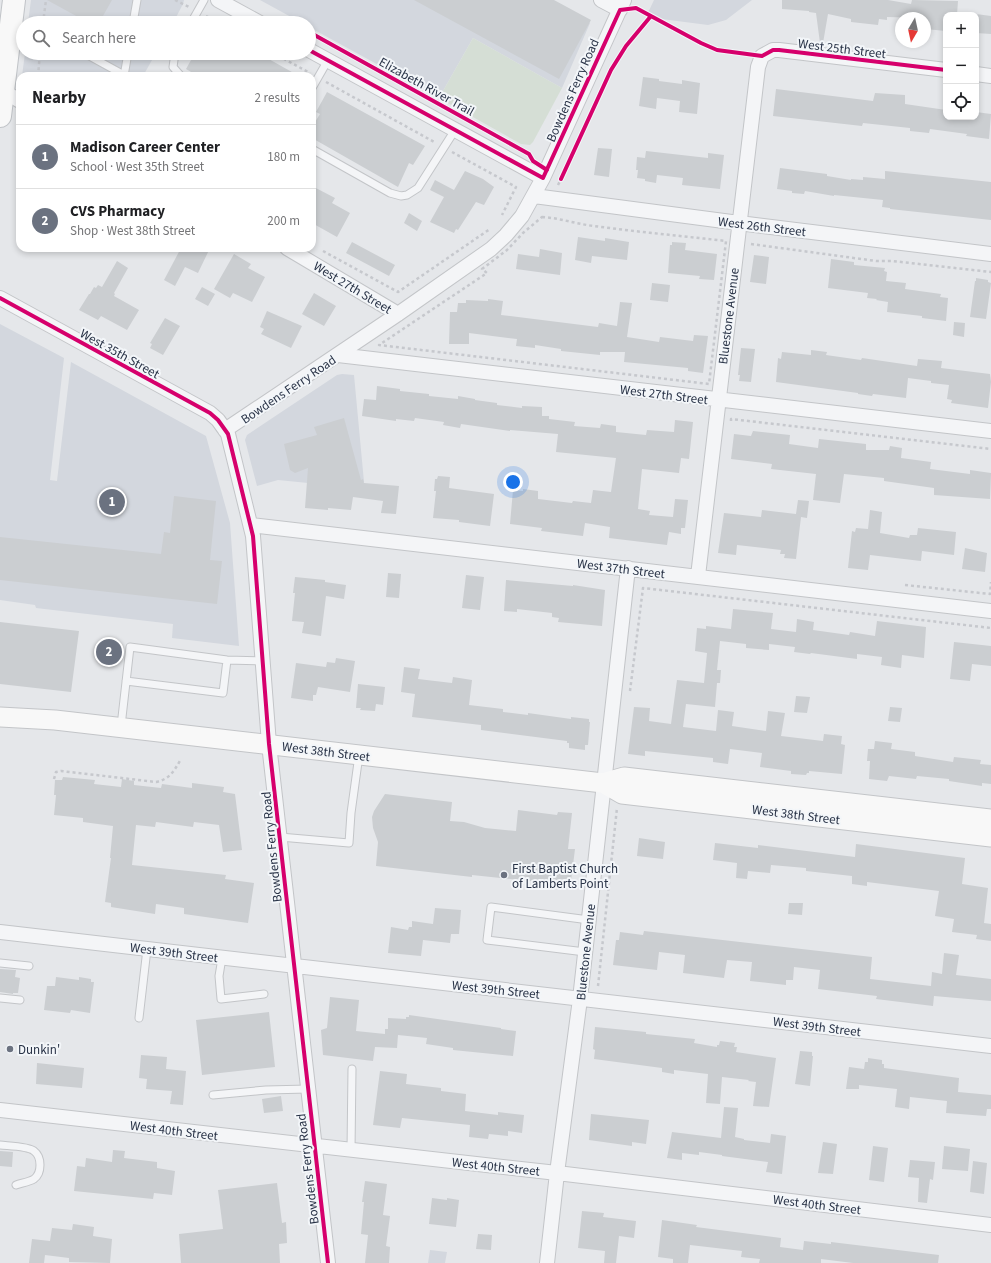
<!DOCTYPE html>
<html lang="en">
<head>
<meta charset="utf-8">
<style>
	body { margin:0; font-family:"Source Sans 3",sans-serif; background:#f6f6f6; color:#202124 }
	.controls { position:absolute; right:12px; top:12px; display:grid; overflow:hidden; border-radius:8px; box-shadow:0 2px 6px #0003 }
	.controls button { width:36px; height:36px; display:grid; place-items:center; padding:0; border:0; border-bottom:1px solid #e0e0e0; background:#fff; color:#202124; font:20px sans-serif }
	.compass { position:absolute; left:895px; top:12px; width:36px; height:36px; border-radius:50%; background:#fff; box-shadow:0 2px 6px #0003; rotate:189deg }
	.you { position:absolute; left:513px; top:482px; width:14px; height:14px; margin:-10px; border:3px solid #fff; border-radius:50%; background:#1a73e8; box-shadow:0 0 0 6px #1a73e833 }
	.badge { display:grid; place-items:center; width:26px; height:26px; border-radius:50%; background:#6b7280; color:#fff; font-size:13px; font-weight:700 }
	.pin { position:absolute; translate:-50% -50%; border:2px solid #fff; box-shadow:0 1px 4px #0006 }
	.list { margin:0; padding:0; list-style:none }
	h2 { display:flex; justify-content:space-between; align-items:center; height:52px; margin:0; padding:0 16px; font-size:17px }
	h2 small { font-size:13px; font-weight:400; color:#757577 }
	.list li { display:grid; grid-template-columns:26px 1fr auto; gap:12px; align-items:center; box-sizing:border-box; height:64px; padding:0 16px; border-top:1px solid #e0e0e0 }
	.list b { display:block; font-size:15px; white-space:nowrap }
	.list p { margin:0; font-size:13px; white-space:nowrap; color:#757577 }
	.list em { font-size:13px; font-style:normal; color:#757577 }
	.icon { flex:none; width:22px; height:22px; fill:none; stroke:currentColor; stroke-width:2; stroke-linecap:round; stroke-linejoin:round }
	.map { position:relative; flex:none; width:991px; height:1263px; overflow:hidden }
	.search { position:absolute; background:#fff; box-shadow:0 2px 6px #0003; left:16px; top:16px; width:300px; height:44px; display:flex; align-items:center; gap:10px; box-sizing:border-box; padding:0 14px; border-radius:22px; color:#757577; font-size:15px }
	.panel { position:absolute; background:#fff; box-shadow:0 2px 6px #0003; left:16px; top:72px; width:300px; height:180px; border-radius:12px }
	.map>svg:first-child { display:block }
	.built { fill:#d3d7de }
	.green { fill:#d5ded5 }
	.building { fill:#cbced1 }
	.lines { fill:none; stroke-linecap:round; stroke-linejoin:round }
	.lane-casing { stroke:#c3c5c8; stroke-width:9 }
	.street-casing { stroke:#c3c5c8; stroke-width:16 }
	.secondary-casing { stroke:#c3c5c8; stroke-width:21 }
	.primary-casing { stroke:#c1c4c8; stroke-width:24 }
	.path { stroke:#c6c8cd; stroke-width:2.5; stroke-dasharray:3 3; stroke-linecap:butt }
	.lane { stroke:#f4f5f7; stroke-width:7 }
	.street { stroke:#f4f5f7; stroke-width:14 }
	.secondary { stroke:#f8f8f8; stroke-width:19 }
	.primary { stroke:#f8f8f8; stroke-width:22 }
	.cycleway-casing { stroke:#f3f6f9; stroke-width:6 }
	.cycleway { stroke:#d6006c; stroke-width:4 }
	.poi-dot { fill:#6b7280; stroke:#f3f6f9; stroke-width:1.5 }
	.labels { text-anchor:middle; stroke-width:4; stroke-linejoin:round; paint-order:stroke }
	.street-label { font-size:13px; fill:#293347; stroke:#f3f6f9 }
	.poi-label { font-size:13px; fill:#293347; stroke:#f3f6f9; text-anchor:start }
</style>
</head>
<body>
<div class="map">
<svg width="991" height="1263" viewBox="0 0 991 1263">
	<rect width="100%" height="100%" fill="#e5e7ea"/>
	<path class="built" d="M31,0H184L183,4L173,23H28Z
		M260,0H547L590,23L562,88L473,38L439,98L309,27V23H302Z
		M654,0H752L726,20L708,25L646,17Z
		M25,53H156L143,76H22Z
		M0,324L64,358L50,480L57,481L71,362L206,436L230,523L239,646L172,638L173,624L36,608L35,605L0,600Z
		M342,374L354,375L364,482L328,485L278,480L257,486L245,440L247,435L337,375Z
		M430,1250L447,1252L445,1263H428Z"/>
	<path class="green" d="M473,38L562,88L533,142L530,145L521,144L439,98Z"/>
	<path class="building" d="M47,0H112L99,23H89Z
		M414,0H554L591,20L559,79Z
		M782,0H888L911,4L912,0L958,1L957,15H946V31L925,29V18L887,17V20L879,19L878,25L851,22V19L828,14L823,43H820L816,13L809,12V11L782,9Z
		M976,14L991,16V34L976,33Z
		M195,53H258L299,76H198L186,69Z
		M643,77L659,79V81L682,84V80L700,83L697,114L679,112L680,101L657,98L656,109L639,106Z
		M776,89L873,101L875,93L905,95V104L946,110V117H976V112L991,114L989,139L966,136L967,134L930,129L929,133L910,131V128L863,123L862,126L773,116Z
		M327,92L425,146L413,165L409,163L398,187L312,138V127L320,114L316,112Z
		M598,148L612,149L609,177L594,175Z
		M646,151L708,158V153L724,155L720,189L682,185L683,178L657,175L656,183L645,181V179L637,178L638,170H636L637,157L645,158Z
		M780,168L827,174V176L851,180V179L863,180V177L885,179V171L991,182V220L890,209V208L882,207L883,200L834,195V196L805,191L804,194L792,193V191L777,189Z
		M465,171L483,179L494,187L484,205L476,202L458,230L456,229L454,233L430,222L444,197L430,190L435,180L454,190Z
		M312,186L335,198L332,203L350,213L337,237L312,223Z
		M409,213L422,221L417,231L404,223Z
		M578,237L605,241V238L629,242L627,260L592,256L591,263L575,260Z
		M352,242L395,265L389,276L346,253Z
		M672,242L686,243L685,250L717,254L714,280L699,279L700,276L668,273L670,245H672Z
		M181,248H210L198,273L185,267L175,286L164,280Z
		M540,249L562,253L560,275L516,269L518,254L539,257Z
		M234,254L251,264L248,268L265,277L252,302L233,293L230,298L214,289Z
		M754,255L769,257L766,284L750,282Z
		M831,259L854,262V265L885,268L884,271L887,272L886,281L906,283L905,289L941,294L940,297L948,298L946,321L922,318V316L887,312L888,302L876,300L877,299L867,298L868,293L828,288Z
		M117,261L128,268L114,293L115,294L114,296L139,310L127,330L101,316L98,320L79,310L89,294H90L94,287L96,288L98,285L102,287Z
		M976,278L988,280V282L991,283L986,319L970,317L975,281H976Z
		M652,283L670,285L668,302L650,300Z
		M202,287L215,294L208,306L195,299Z
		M314,293L336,306L324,326L302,314Z
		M488,299L503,301L501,315L598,327L599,323L617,326L620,302L632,303L627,337L659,342L660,337L693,341L694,335L708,336L703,373L688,371V368L624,362L625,352H600V355L561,351V349L535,345V348L516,346L517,339L469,333V344H449L450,312H457L458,303H466V300L488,301Z
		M267,311L302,326L291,348L261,334L264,329L260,327Z
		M165,318L180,326L163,355L150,348L152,344L150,343Z
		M954,322L965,323L964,337L953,335Z
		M741,348L755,349L751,382L739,381L740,375H738Z
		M811,350L827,352L826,355L861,360L862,358L917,366L918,359L942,361L941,368L990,374L991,382L988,408L951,403L952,400L947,399L949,385L931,383V381L908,378L906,398L873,394L872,396L858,394V393L776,382L778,358L781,359L782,352L811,355Z
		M377,386L400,389V391L429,394V396L458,399V396L475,399V400L497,403V405L522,408V406L542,407V416H549V419L575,422L574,426L600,428L601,424L616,426V432L646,435L647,430L674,432L675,420L693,422L689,459L681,458L679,473L642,469L638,509L650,511L649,515L673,517L675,499L688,500L685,528H681V534L669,532L667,545L609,538L610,527L585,523L583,536L541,531L542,528L510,524L513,490L523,491V489L538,491V499L572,503L573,501L591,503L593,490L611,492L616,458L556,452L558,434L510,430V431L461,424L460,428L443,425L444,422L415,418L414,421L396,419V421L362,416L364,399L376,400Z
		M344,418L361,480L363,479L364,483L399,486L396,514L381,513L383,501L353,497L351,510L328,508V510L305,508L308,468L295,473L290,470L284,444L317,435L314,427Z
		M753,431L790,435L789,444L818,448L819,439L866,444V450H889L890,446L902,448L901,458L931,462L930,469L970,474V470L991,473L990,499L934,495V488L884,481V478L844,474L840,503L813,500L816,474L771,469L772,464L731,459L734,434L751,436Z
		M438,476L450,477L449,488L494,494L490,526L459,522V520L433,518L436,491H434L435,479H437Z
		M174,496L216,501L210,560L222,561L217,604L0,580V537L161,554L164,532L170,533Z
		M798,500L809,501L807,518L801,517L796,559L784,558L785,554H780L781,550L737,545L736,555L718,553L724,513L761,517L762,510L796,514Z
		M870,510L882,512L880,533L909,538L910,535H917L918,528L956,532L954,555L922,551L921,561L870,555L868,570L848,568L852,531L855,532L856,528L868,529Z
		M965,548L987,553L985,572L962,569Z
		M388,573L401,574L399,598L386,597Z
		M466,575L484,577L480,610L462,608Z
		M295,577L325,580V582L346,585L344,599L326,596L321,636L302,633L304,622L292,621L295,593H293Z
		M506,580L573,586V585L605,590L602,626L558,622L559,618L552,617V613L517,609V612L504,611Z
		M733,609L773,613L771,629L796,632L797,619L814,622L813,630L849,635L850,632L875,636L877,621L926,627L924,658L902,655L901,668L881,665L882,657L857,654V659L811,653L810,654L794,652L795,647L769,644V650L746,648V644L720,641L717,670H721L720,683H717L715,707L686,704L683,727L716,731L718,710L734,712L732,726L766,731L768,711L785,713L781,736L823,741L824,734L842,736L841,744L845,745L842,774L809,771V773H807L806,775L791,774V771L760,767L762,753L730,749L728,764L713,762V758L645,751V756L628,754L634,707L650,708L649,721L671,724L677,680L704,683L707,653L695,651L697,628L706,629V626L731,629Z
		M0,622L79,631L71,692L0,684Z
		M954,642L991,646V666L972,664L970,681L950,679Z
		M336,658L355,661L350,692L318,687L316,695H313V701L291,698L296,663L326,667L327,662L335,663Z
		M404,667L420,669L418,679L452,683L453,677L472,680L469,705L503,709V712L528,715V713L571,719V717L589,719V722H590L588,745H585V750L569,748V743H567V741L481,730V725L412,717L415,694L401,692Z
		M358,684L385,687L383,705L376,704L375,711L360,710L361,708H356Z
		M796,696L810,697L807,713L794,712Z
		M890,707L902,708L900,722L888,721Z
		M875,741L892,743L891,749L915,752V756L953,762L954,757L981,760L980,764L991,765V784L982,783V786L949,781V779L917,776L916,779L889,776L887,781L869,779L870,761H867L868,749H874Z
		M63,777L95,780L94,784L121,787L122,779L134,781V785L161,788L162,784L192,788V783L224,787L223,792L235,794L242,850L223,852L219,825L194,822L193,827L156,822L155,827L136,825L132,865L226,875L225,879L254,883L248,923L184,914V908L156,904L155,914L111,907V903L105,902L111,858H110L113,826L83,822V818L54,815L56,795H54L55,780H62Z
		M385,794L452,802L450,821L464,822L485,828L516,831L518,810L557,815L558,812L572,813L568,849H575L570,889L537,885L538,882L472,875V877L376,866L378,842L373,828L372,817L374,811Z
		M639,838L665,842L663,859L637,856Z
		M715,843L758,848V845L855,857L856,844L965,858L962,884L988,888L984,923L991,924V941L976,939L977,935L952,932L954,919L935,916L939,891L867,882V886L852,884V876L806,871V868L771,865L770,873L748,871L747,879L736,878L737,863L713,860Z
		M789,903H803L802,915L788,914Z
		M435,908L461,910L459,934H451L450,943L423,940L421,956L388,953L391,927L408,930L409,927H412V921L433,924Z
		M644,931L872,957L870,979L931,986L932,972L942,974L944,953L959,955L956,975L991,979V1001L934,996L933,1006L876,999L877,996L818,989L820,970L794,967L793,980H786V985L750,981L752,962L727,960L724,978L683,973L685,955L659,952L657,970L613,965L616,940H619L620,932L643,935Z
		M0,969L16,970L15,977L20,978L18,993H13V994L0,992Z
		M56,977L79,980V977L91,979V982H94L90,1013L71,1010L70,1013L44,1010L47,986H55Z
		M330,997L359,1000L356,1031L385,1034V1029H388V1018L406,1019V1017H409V1015L501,1028V1029L516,1031L513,1056L453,1050V1048L426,1044L427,1038L398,1035L397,1048L375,1047L373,1061L323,1055L321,1030L327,1028Z
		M269,1012L275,1067L202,1075L196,1020Z
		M595,1027L646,1032V1034L695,1039L694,1043L717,1047V1045H719L720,1041L735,1043L734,1047H737L736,1052L776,1058L769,1107L753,1106L756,1082L748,1081L749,1080L722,1077L720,1104L706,1103L708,1074L674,1070V1074L662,1072V1068L594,1059L595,1050L593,1049Z
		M800,1051L812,1052V1056H813L810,1086L795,1084Z
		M141,1055L167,1057L166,1069L186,1071L183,1105L170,1104L172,1091L146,1089L147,1079L139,1078Z
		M868,1058L882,1060V1064H884V1068L959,1078L958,1092L991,1095V1109H987L986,1116L946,1113L947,1101L910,1097L909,1109L895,1107L897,1089L859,1085V1089H846L849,1067L864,1069L865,1062H868Z
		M37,1063L84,1068L82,1088L36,1084Z
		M380,1071L407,1074L406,1084L441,1088V1091L466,1094L465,1111L498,1115V1112L524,1115L522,1133L508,1131V1136L489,1134L488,1139L469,1137L470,1125L402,1118L400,1128L373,1125Z
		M281,1096L283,1111L264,1113L262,1099Z
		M724,1107L738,1108L735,1137L744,1139V1140L770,1143L771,1134L786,1136L782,1174L766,1172L768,1162L722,1156V1155L699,1152V1155L682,1153V1160L667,1158L672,1132L721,1138Z
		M591,1114L649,1120L646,1144L632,1142V1146L589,1140Z
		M823,1142L837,1144L833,1174L818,1173Z
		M873,1146L888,1148L884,1182L869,1180Z
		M944,1146L970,1149L968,1171L942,1169Z
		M113,1150L125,1151L124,1158L157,1162V1168L175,1171L172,1195L154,1193L153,1199L74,1191L77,1166L85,1167L86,1158L112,1162Z
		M0,1151L13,1152L12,1167L0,1166Z
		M910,1160L935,1162L933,1180L930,1179L927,1203L918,1202L919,1178L908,1177Z
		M973,1161L987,1163L984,1194L970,1192Z
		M365,1181L387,1184L383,1215L390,1216L386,1246L390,1247L389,1263H365L368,1235L361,1234L364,1202H362Z
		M277,1183L282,1223L286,1222L287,1243L279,1244L280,1263H181L179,1234L223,1229L218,1190Z
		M432,1198L447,1200V1198L459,1200L456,1227L429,1224Z
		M582,1211L604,1213L603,1217L636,1221L634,1238L619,1236L616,1263H604L605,1251L578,1248Z
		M662,1220L697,1225L696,1227L781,1238L780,1247L803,1250L804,1241L831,1244V1242L939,1255L938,1263H853L821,1259V1263H759L760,1259L741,1257L742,1251L690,1245L688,1263H673V1259L658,1257Z
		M73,1224L94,1227L93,1236L112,1239L110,1263L69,1262V1258L45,1255L44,1263H29L32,1239L50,1241L52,1228L72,1230Z
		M478,1234L492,1235L491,1250L476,1249Z"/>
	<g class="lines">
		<g class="lane-casing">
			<path id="lane" d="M133,23L137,0
				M191,23L204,0
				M84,53L124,75
				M175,53L173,67L181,76
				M124,76L128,53
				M312,88L328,60
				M312,149L390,193L401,196L407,195L418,188L455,130
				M126,681L223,693L227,660
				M121,726L130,647L227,660L262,661
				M280,837L349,843L351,813L359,755
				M585,952L487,940L491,907L589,920
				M222,958L219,976L221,999L264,994
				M0,963L29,966
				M0,998L20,1000
				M139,1018L147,949
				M213,1095L266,1090L308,1089
				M0,1145C8,1146 28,1146 34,1151C42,1157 42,1173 34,1179C29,1182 22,1183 16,1185
				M351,1150L352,1069"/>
		</g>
		<g class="street-casing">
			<path id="street" d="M218,0L260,23
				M601,0L620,10
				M309,50L543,178
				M976,74L991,76
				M3,91L20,101
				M534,196L739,223L991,254
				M287,248L398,314
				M0,298L210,413L218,420L228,434L253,536L269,744L328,1263
				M338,355L991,431
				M225,430L398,314L491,249L506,235L522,216L543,178L624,0
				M251,525L991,611
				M698,576L758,67L762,56L773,50H779L946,70
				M0,932L991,1046
				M0,1110L557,1173L991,1225
				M547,1263L557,1173L580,999L628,568"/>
		</g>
		<g class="secondary-casing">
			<path id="secondary" d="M0,717L55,720L603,783L624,777L991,819
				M603,783L622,794L991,837"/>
		</g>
		<g class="primary-casing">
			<path id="primary" d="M0,116L14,0"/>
		</g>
		<path class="path" d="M175,0L189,7
			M206,16L219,23
			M43,23L46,0
			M273,53L310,73
			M38,76L40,53
			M326,82L436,143
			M452,152L516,187L502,215
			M558,185L561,179
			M542,217C560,218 576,224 594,226C638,232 682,236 726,241L709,384L379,345L487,273L482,269L507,250L523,233Z
			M751,244L876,261H892L991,272
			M323,251L398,292L490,229
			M731,421V419L991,449
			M905,585L990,594L991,582
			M630,691L643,588L991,628
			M54,779L56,772L61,771L156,782C170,779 174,771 181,759
			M598,986L617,808"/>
		<use href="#lane" class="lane"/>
		<use href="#street" class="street"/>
		<use href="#secondary" class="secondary"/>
		<use href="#primary" class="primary"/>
		<g class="cycleway-casing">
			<path id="cycleway" d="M309,32L529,154L533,161L547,170
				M309,50L543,178L620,10L636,8L701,43L717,50L762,56L773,50H779L946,70
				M561,179L611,70L626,46L651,16
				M0,298L210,413L218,420L228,434L253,536L269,744L328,1263"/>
		</g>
		<use href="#cycleway" class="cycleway"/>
	</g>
	<g class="poi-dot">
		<circle cx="504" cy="875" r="4"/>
		<circle cx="10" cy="1049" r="4"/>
	</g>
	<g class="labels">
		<g class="street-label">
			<text transform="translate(842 48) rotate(7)" y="5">West 25th Street</text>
			<text transform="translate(427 86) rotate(29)" y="5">Elizabeth River Trail</text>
			<text transform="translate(572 90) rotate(-66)" y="5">Bowdens Ferry Road</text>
			<text transform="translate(762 226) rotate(7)" y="5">West 26th Street</text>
			<text transform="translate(353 287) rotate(31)" y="5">West 27th Street</text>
			<text transform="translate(728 316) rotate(-83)" y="5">Bluestone Avenue</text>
			<text transform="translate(120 353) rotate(29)" y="5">West 35th Street</text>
			<text transform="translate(288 389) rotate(-34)" y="5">Bowdens Ferry Road</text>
			<text transform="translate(664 394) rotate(7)" y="5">West 27th Street</text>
			<text transform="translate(621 568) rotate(7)" y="5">West 37th Street</text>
			<text transform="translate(326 751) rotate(7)" y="5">West 38th Street</text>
			<text transform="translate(796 814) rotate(7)" y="5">West 38th Street</text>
			<text transform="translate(271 847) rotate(-96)" y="5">Bowdens Ferry Road</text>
			<text transform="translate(174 952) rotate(7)" y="5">West 39th Street</text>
			<text transform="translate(585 952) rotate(-84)" y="5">Bluestone Avenue</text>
			<text transform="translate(496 989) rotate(6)" y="5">West 39th Street</text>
			<text transform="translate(817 1026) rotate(7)" y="5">West 39th Street</text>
			<text transform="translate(174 1130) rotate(7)" y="5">West 40th Street</text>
			<text transform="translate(496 1166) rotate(6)" y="5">West 40th Street</text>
			<text transform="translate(307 1169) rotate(-97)" y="5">Bowdens Ferry Road</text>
			<text transform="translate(817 1204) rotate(7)" y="5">West 40th Street</text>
		</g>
		<g class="poi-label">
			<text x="512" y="873">First Baptist Church<tspan x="512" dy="15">of Lamberts Point</tspan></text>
			<text x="18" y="1054">Dunkin'</text>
		</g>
	</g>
</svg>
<div class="controls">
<button>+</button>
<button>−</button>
<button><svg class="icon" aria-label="locate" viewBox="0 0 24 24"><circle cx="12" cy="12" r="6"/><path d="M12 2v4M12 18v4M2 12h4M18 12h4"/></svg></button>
</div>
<svg class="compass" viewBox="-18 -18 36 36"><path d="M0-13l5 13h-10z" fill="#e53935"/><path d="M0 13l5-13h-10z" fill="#757577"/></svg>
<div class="you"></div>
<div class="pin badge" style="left:112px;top:502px">1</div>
<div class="pin badge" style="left:109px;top:652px">2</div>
<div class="search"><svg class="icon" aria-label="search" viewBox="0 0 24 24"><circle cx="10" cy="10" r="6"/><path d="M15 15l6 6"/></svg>Search here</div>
<section class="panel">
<h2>Nearby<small>2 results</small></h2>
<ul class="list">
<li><span class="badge">1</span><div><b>Madison Career Center</b><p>School · West 35th Street</p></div><em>180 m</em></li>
<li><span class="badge">2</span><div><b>CVS Pharmacy</b><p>Shop · West 38th Street</p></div><em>200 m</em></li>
</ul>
</section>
</div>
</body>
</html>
